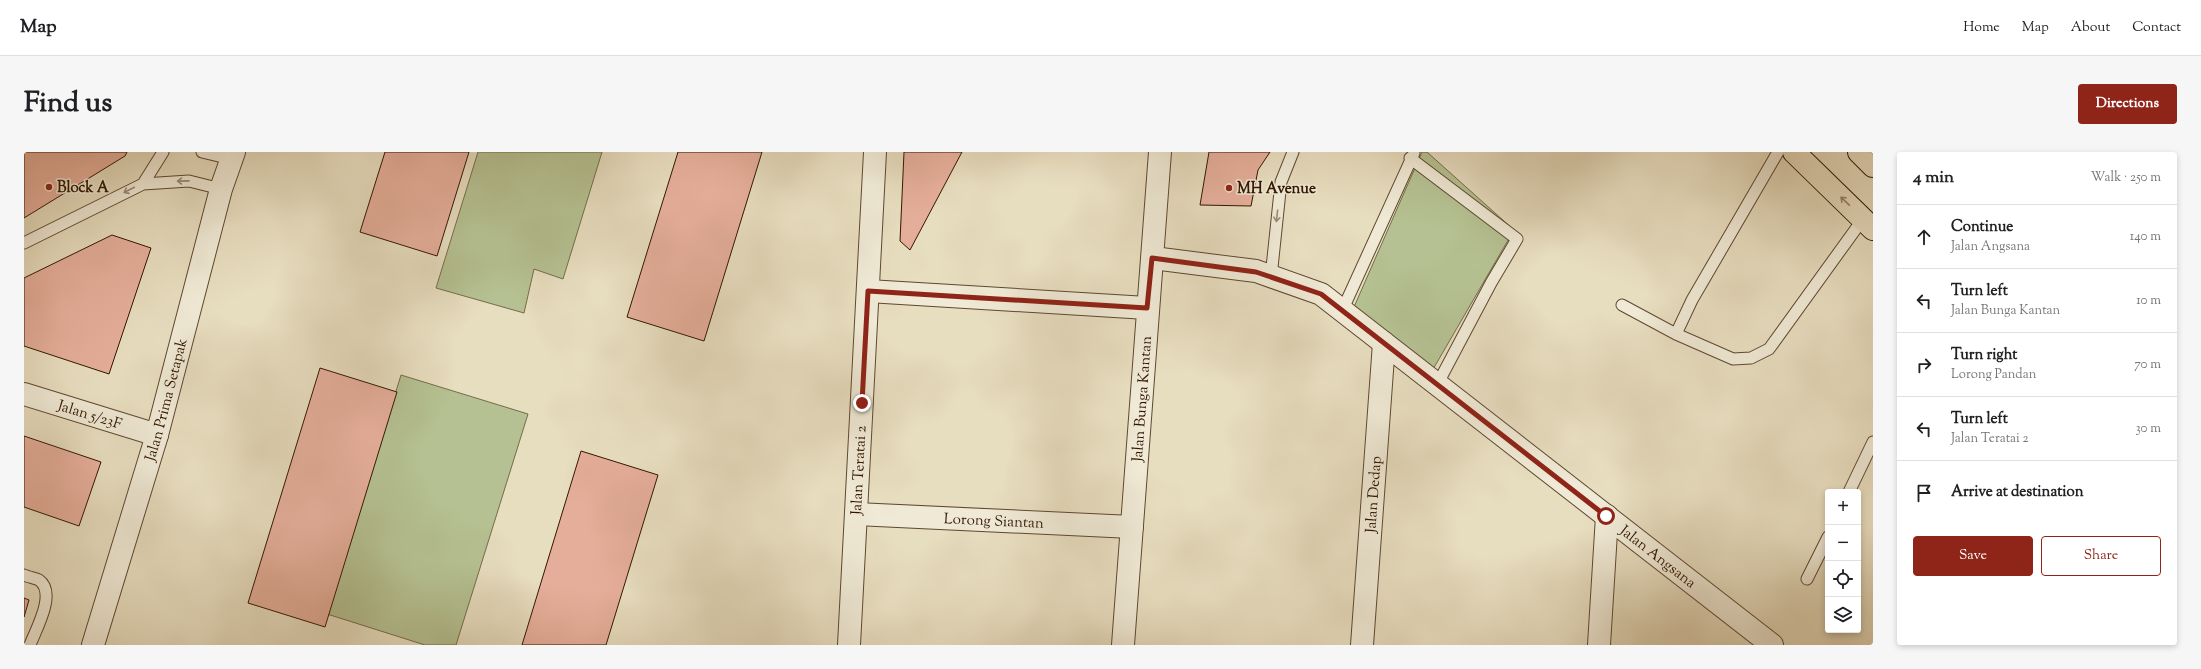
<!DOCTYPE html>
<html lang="en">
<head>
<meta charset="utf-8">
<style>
	body { margin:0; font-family:"Sorts Mill Goudy",serif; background:#f6f6f6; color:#202124 }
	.controls { position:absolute; right:12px; bottom:12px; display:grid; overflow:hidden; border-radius:4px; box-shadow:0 2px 6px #0003 }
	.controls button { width:36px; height:36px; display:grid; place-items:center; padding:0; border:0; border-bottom:1px solid #e0e0e0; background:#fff; color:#202124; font:20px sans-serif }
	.stop { position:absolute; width:12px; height:12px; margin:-9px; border:3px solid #8f2418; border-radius:50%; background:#fff }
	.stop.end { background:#8f2418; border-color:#fff; box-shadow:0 1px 4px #0008 }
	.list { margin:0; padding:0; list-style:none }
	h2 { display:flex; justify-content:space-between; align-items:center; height:52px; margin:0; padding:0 16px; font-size:17px }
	h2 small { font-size:13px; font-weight:400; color:#757577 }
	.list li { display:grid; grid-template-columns:26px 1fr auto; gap:12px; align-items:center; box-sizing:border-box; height:64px; padding:0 16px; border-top:1px solid #e0e0e0 }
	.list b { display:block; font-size:15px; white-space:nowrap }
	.list p { margin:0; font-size:13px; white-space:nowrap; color:#757577 }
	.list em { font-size:13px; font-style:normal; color:#757577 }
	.actions { display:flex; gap:8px; padding:12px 16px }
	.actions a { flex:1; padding:9px 0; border:1px solid #8f2418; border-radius:4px; text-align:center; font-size:14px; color:#8f2418 }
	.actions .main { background:#8f2418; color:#fff }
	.icon { flex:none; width:22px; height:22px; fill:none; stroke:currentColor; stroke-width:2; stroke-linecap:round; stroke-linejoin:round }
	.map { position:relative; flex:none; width:1849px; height:493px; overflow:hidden; border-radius:4px }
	header { display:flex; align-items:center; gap:24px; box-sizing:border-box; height:56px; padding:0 20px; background:#fff; border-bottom:1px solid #e0e0e0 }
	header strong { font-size:19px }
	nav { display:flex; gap:22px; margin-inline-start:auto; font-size:14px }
	.intro { display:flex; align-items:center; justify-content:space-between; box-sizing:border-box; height:96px; padding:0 24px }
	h1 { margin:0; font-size:28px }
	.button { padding:10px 18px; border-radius:4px; background:#8f2418; color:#fff; font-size:14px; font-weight:700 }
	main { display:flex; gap:24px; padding:0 24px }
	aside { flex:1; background:#fff; border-radius:4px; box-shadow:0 2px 6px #0003 }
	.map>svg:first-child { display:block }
	.green { fill:#b5c192; stroke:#746c49 }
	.building { fill:#e5ae9a; stroke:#321600 }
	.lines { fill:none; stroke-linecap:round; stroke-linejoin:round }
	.service-casing { stroke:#5f4830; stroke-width:13 }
	.minor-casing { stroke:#5f4830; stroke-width:24 }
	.primary-casing { stroke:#321600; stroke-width:24 }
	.service { stroke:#efe9d5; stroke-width:11 }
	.minor { stroke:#efe9d5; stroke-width:22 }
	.primary { stroke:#e7ddbf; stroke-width:22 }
	.oneway { stroke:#9a8a75 }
	.oneway2 { stroke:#968369 }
	.route { stroke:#8f2418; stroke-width:5 }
	.poi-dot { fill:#8f2418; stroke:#efe9d5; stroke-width:1.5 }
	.labels { text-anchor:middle; stroke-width:3; stroke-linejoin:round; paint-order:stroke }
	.poi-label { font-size:15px; font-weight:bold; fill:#321600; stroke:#efe9d5; text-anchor:start }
	.street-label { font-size:15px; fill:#321600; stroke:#efe9d5 }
</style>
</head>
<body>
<header>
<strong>Map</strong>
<nav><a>Home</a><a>Map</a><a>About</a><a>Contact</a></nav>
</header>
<div class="intro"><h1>Find us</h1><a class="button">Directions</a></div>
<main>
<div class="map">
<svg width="1849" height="493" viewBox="0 0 1849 493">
	<rect width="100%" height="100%" fill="#e7ddbf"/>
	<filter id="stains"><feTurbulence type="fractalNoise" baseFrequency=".005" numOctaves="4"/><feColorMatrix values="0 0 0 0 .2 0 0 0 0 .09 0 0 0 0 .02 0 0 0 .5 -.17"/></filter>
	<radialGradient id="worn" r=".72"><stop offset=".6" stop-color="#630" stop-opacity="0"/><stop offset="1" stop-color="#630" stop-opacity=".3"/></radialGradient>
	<path class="green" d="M454,0H578L539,127L510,117L500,161L412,136Z
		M1398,0H1403L1490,78L1408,219L1330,155Z
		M377,223L504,262L432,493H401L303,462Z"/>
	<path class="building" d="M0,0H103L101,4L0,66Z
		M361,0H445L413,104L336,80Z
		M654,0H738L680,189L603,165Z
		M880,0H938L886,98L876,89Z
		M1185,0H1246L1234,18L1227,54L1176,53Z
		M88,83L127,96L85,222L0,194V126Z
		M296,216L373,240L301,475L224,451Z
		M0,284L77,310L55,374L0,355Z
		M557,299L634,323L582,493H498Z
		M0,446L5,448L0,465Z"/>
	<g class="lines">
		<g class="service-casing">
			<path id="service" d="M178,0L207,7
				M1386,6L1493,87L1467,131L1413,233
				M119,32L165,29L197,37
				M0,91L119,32L139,0
				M1247,125L1257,30L1269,0
				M1598,153L1652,182L1709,207L1727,206L1745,197L1839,67
				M1318,159L1390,1
				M1652,182L1668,148L1754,0
				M1825,340L1849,290
				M0,423C4,425 11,426 15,428C33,441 12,477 6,493
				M1783,427L1804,385"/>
		</g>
		<g class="minor-casing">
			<g id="minor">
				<path id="s1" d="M1129,106L1232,119L1297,142L1748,493"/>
				<path d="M844,139L1123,156"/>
				<path id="s2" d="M0,242L133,283"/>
				<path id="s3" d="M832,362L1108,375"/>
				<path id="s4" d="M69,493L133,283L197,37L210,0"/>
				<path id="s5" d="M825,493L851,0"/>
				<path id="s6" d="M1099,493L1136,0"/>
				<path id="s7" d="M1338,493L1360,191"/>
				<path d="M1575,493L1583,364"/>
			</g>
		</g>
		<g class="primary-casing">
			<path id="primary" d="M1770,0L1849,77
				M1835,0L1849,14"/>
		</g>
		<use href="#service" class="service"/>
		<use href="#minor" class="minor"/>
		<use href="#primary" class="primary"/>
	</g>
	<defs><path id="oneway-shaft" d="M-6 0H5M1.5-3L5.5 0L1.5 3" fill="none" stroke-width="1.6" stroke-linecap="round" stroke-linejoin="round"/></defs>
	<g class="oneway">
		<use href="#oneway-shaft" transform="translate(159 29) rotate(179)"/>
		<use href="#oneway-shaft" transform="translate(105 38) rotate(153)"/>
		<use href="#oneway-shaft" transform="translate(1253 64) rotate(96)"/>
	</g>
	<use class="oneway2" href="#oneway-shaft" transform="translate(1821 49) rotate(-136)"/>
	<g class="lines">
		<path class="route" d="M838,251L844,139L1123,156L1128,106L1232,120L1297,142L1582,364"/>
	</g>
	<g class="poi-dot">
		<circle cx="25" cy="35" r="4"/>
		<circle cx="1205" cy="36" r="4"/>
	</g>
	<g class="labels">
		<g class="poi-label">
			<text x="33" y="40">Block A</text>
			<text x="1213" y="41">MH Avenue</text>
		</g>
		<g class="street-label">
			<text dy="5" stroke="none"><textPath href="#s6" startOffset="247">Jalan Bunga Kantan</textPath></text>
			<text dy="5" stroke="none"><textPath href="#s4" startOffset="256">Jalan Prima Setapak</textPath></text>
			<text dy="5" stroke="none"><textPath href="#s2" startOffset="69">Jalan 5/23F</textPath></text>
			<text dy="5" stroke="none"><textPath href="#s5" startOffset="175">Jalan Teratai 2</textPath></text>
			<text dy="5" stroke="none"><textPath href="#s7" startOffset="151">Jalan Dedap</textPath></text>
			<text dy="5" stroke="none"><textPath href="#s3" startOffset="138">Lorong Siantan</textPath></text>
			<text dy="5" stroke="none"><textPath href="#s1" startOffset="600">Jalan Angsana</textPath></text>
		</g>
	</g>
	<rect width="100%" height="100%" filter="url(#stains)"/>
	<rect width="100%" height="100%" fill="url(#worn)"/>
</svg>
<div class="controls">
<button>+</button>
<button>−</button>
<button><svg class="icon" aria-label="locate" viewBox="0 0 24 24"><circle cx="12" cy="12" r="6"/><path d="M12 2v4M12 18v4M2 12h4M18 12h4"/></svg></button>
<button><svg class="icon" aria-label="layers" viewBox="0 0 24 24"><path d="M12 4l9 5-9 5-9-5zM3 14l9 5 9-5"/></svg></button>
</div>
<div class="stop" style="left:1582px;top:364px"></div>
<div class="stop end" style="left:838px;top:251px"></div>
</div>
<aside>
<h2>4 min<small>Walk · 250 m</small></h2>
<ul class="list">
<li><svg class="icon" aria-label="ahead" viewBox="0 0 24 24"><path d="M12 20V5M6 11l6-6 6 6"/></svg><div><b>Continue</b><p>Jalan Angsana</p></div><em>140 m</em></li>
<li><svg class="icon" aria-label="left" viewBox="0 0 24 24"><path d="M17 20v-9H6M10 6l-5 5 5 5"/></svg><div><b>Turn left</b><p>Jalan Bunga Kantan</p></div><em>10 m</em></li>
<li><svg class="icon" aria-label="right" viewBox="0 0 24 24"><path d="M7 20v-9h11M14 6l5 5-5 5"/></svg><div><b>Turn right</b><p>Lorong Pandan</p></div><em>70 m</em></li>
<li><svg class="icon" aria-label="left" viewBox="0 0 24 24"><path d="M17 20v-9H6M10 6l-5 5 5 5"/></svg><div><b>Turn left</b><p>Jalan Teratai 2</p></div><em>30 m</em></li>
<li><svg class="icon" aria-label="arrive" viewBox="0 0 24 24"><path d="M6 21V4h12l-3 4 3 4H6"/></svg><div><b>Arrive at destination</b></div></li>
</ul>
<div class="actions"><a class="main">Save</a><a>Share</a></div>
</aside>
</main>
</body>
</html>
